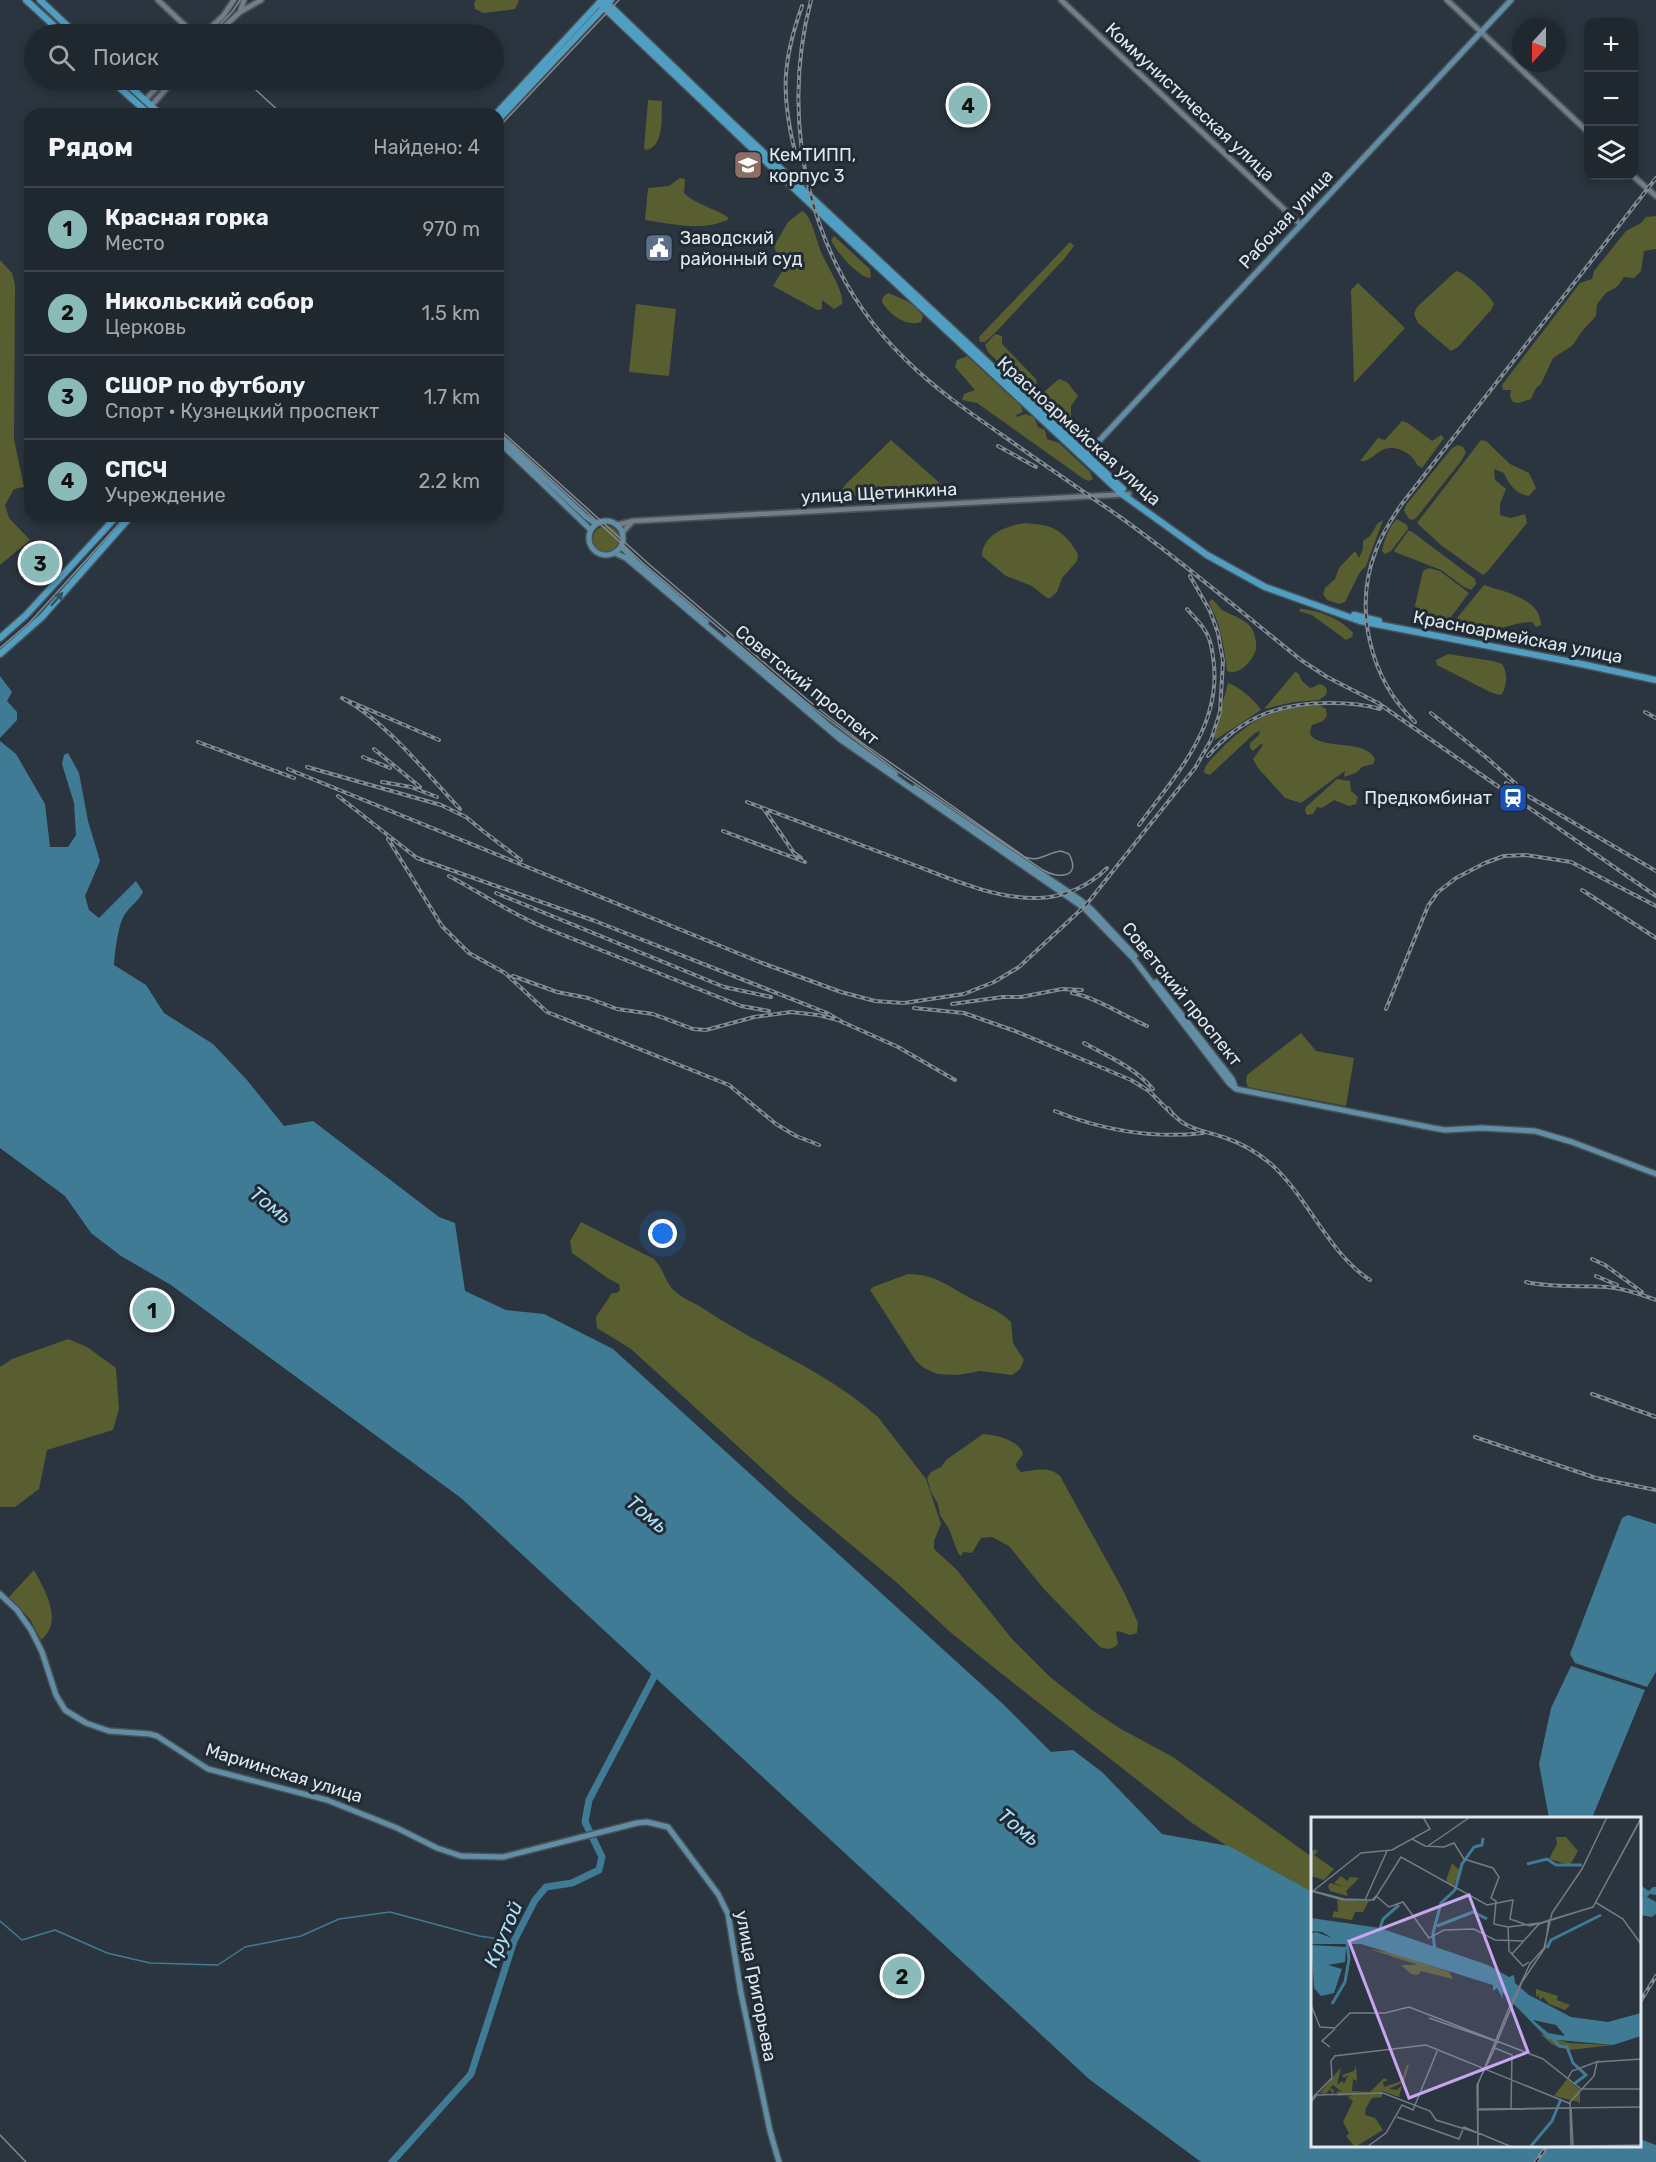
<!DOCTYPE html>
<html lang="ru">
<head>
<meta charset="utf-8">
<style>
	body { margin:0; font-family:Rubik,sans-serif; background:#2d343b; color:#f1f3f6 }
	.controls { position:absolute; right:18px; top:18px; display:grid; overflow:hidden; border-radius:12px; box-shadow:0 3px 9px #0003 }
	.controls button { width:54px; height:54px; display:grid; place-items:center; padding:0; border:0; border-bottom:2px solid #3d444b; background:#20282f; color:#f1f3f6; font:30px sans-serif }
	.compass { position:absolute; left:1512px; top:18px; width:54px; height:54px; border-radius:50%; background:#20282f; box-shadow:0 3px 9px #0003; rotate:201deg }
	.you { position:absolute; left:663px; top:1234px; width:21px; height:21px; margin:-15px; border:4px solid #fff; border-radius:50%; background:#1a73e8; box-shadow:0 0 0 9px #1a73e833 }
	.badge { display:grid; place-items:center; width:39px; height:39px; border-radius:50%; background:#8bbbb9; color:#111; font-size:20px; font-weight:700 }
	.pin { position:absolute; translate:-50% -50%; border:3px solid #fff; box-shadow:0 2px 6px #0006 }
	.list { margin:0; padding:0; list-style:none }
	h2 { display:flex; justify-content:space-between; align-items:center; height:78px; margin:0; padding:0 24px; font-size:26px }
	h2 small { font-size:20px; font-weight:400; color:#a2a6aa }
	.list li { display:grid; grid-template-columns:39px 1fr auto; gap:18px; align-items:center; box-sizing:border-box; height:84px; padding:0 24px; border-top:2px solid #3d444b }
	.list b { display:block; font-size:22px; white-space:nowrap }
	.list p { margin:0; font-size:20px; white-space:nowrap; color:#a2a6aa }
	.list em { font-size:20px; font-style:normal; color:#a2a6aa }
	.icon { flex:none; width:33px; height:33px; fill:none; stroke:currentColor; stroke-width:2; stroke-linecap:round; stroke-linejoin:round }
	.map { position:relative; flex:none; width:1656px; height:2162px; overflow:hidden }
	.search { position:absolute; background:#20282f; box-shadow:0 3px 9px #0003; left:24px; top:24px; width:480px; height:66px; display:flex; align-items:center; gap:15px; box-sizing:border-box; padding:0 21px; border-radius:33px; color:#a2a6aa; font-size:22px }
	.panel { position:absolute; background:#20282f; box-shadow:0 3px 9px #0003; left:24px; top:108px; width:480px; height:414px; border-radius:18px }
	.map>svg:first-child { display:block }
	.green { fill:#585e2f }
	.water { fill:#3f7b95 }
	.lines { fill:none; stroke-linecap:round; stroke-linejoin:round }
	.stream { stroke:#3f7b95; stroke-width:1.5 }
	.river { stroke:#3f7b95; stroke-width:7 }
	.tertiary-casing { stroke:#485259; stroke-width:8 }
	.secondary-casing { stroke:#485259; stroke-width:8 }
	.primary-casing { stroke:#485259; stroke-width:9 }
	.tertiary { stroke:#727e88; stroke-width:4.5 }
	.secondary { stroke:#628ea5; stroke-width:5 }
	.primary { stroke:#519ec3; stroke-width:6 }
	.tram { stroke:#818a92; stroke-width:1.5 }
	.rail-casing { stroke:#818a92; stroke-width:4 }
	.rail { stroke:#212b34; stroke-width:1.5; stroke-dasharray:4.5; stroke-linecap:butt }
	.oneway { fill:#325366 }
	.labels { text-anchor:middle; stroke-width:6; stroke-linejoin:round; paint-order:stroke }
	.street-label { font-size:18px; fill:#e0e7ed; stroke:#212b34 }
	.poi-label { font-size:18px; fill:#e0e7ed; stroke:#212b34; text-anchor:start }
	.water-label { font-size:20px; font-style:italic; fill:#ade0f8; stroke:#212b34 }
	.inset-river { fill:none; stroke:#3f7b95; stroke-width:3 }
	.inset-road { fill:none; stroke:#737c85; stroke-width:1.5 }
	.view { fill:#c7a6ef; fill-opacity:0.15; stroke:#c7a6ef; stroke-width:3 }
	.inset-edge { fill:none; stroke:#e0e7ed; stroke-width:3 }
</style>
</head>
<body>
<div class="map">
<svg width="1656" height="2162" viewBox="0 0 1656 2162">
	<rect width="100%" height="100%" fill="#2b353f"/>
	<path class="green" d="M476,0H518L519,1L515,9L483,13L475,9L474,3Z
		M648,100L662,101C661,116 665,145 647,150L644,149Z
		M680,178L685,179L684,193C697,206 722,210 729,219C704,232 673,224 645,220L648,188L669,186Z
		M802,211C811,214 817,242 821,252C826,264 845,293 842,304L834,309L822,300V309L817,310L773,286L784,268C784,259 775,254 774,246L788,222Z
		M1656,216V249L1644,251L1641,271L1634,278L1624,277L1618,286L1606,293L1597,304L1596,316L1583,330L1572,346L1553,358L1541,384L1536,388L1531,399L1519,403L1513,402L1510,397L1511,390H1503L1502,385L1580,283L1592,279L1594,271L1626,231L1641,223L1646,217Z
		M834,236L870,269L871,277L868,278C854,272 838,254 831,240Z
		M1070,242L1074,246L1064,259L996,332L985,342H980L979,337Z
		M0,260L12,273L15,285L14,439L24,487L14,489L5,505L9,518L30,540L0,565Z
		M1456,271C1466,273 1490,295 1494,304L1491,310L1458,347L1451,351L1418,323L1414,314L1417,307Z
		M1358,283L1405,328L1354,383L1351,290Z
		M888,293C902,299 912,301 923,316L921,322C906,327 890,315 882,302L883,297Z
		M636,304L676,309L669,376L629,372Z
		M995,334L1002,336V344L1036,379L1037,385L1034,389L1029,390L1024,387L988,352L985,345Z
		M967,356L1021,406L1023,412L1016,415L1017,417L1025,414L1034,417L1038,427L1045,430L1047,439L1059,443L1090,472L1093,479L1089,481L1084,479L977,403L962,400L964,394L975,390L955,367L957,360Z
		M1059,379L1067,382L1078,396L1071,406V417L1066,420L1060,418L1040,400L1044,392Z
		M1402,421L1408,423L1432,441L1441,435L1444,438L1422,468L1417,465C1413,454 1397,445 1385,449C1376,452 1369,463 1360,461L1378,438L1385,440Z
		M891,440L942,485V489L939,493L933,494L850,496L843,494L841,491L846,484Z
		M1481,440L1486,441L1510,464L1529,473L1536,488L1529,496C1516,494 1509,485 1504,473L1494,469L1495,480L1506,489L1500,504V515L1511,518L1525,514L1527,523L1487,572L1483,575L1442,546L1417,523Z
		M1458,445L1463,447L1466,452L1462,460L1417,517L1413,520L1409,519L1404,511L1406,505L1452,448Z
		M1397,519L1407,525L1408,529L1391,551L1385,554L1382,551C1384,540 1389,527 1397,519Z
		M1383,520L1366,566L1360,572L1345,602L1339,604L1327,600L1323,594L1325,588L1335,579L1339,568L1355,551L1359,558L1363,549V541L1370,536L1378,523Z
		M1025,523C1053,525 1063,529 1078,554L1077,561L1062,578L1057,592L1050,598H1047L1032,586L1006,576L982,556C982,535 1007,525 1025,523Z
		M593 539a13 13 0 1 1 26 0a13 13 0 1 1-26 0Z
		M1408,531H1411L1475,579L1476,584L1471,590L1464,587L1441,570L1395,552L1394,551Z
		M1429,568L1440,571L1469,593L1448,621L1418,610L1415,606L1422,575L1423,571Z
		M1484,585C1505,592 1541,599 1541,625L1536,627L1532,622C1511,621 1485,640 1464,624L1453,628V623Z
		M1211,599C1217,602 1219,609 1224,611C1233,616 1246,619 1252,629C1255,635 1258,646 1255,652C1251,663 1238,676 1227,671C1224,647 1221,624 1209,603Z
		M1300,609C1319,610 1341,619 1353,633L1352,637L1346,640L1312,615L1299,611Z
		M1448,654L1493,661L1502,664C1508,673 1507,685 1502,694L1499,695L1490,692L1437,665L1436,660Z
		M1295,672L1298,673L1302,681L1310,688C1318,686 1320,680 1327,689L1326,695L1319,700L1294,702L1264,709Z
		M1228,683C1237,685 1257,702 1261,710L1215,740L1214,736Z
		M1319,705L1326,709L1327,716L1323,721L1312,725L1310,731L1311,736C1326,750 1365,739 1375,759L1373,764L1362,767L1356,773L1344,777L1345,771L1342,773L1301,803L1285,798L1258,768L1253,759L1263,745L1261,744L1253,751L1250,748V743L1259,735L1260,731L1255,733L1210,775L1204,773C1204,764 1213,758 1219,751C1253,717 1272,709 1319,705Z
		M1337,779L1350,781L1351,791L1358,797L1356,804L1349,806L1334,800L1322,808L1317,807L1313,814L1307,815L1305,811L1306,807Z
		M1301,1033L1316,1051L1354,1058L1346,1106L1248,1087L1246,1082L1247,1075Z
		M581,1222L654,1259C664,1269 665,1284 677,1293C684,1299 693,1302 701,1307C758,1346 826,1370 878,1417L926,1479L941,1524L934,1541V1549L956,1569L1012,1639L1050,1677L1092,1710L1121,1729L1173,1757L1312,1857V1896L1259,1867L1192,1823L997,1670L949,1631L895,1581L790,1494L631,1349L597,1328L596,1317L612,1293H617L620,1290L619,1284L609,1279L572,1253L570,1241Z
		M908,1274C936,1274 951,1288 974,1300C988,1307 1000,1311 1011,1322L1013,1343L1024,1360L1020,1369L1012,1375L980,1371L958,1375L937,1374L924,1368L916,1361L870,1290L873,1287Z
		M68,1339L87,1347L116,1368L119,1409L113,1430L47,1450L39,1489L15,1507H0V1367L12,1359Z
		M983,1434C996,1435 1019,1440 1023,1454L1016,1464L1017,1468L1021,1472C1034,1470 1050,1466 1060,1476L1124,1592L1138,1623L1137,1633L1130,1635L1118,1631L1116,1633L1118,1644C1113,1649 1108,1650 1100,1647L1043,1588L1009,1546L992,1537L981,1538L972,1553L963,1552L961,1556L958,1553L949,1529L940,1515L938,1504L931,1492L927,1478L931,1472L941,1467L946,1460Z
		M34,1570C45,1591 64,1621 41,1640L30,1619L9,1597Z"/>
	<path class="water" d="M0,676L12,692L7,701L17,712V720L0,738Z
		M0,741L16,754L45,804L50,847H68L76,835L74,803L62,764L64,755L68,753L79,773L88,821L100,861L85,896L89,910L99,918L136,881L143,892C138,902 131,905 125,914C118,924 115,952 114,965L146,985L164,1013L213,1044L247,1080L284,1126L313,1121L439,1217L455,1223L465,1291L506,1310L544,1314L613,1349L1003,1704L1051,1752L1073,1750L1102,1772L1162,1834L1229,1846L1312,1892V2146H1640V2139L1656,2145V2162H1201L1089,2079L461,1498L171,1285L121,1256L91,1233L65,1196L0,1148Z
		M1628,1515L1656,1524V1672L1647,1687L1575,1663L1570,1654L1622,1518Z
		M1571,1666L1645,1690L1592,1818H1549L1539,1764L1551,1708Z
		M1640,1885L1649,1891L1653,1887H1656V1895L1650,1894L1647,1897L1656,1902V1914L1652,1917L1640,1915V1896L1642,1897L1643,1895L1640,1890Z"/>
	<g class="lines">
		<path class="stream" d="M0,1921L22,1940L55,1930L107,1953L150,1963L218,1965L245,1947L301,1936L339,1919L390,1912L479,1936L514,1941"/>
		<path class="river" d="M392,2162L471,2074L514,1941L535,1900L546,1887L572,1883L599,1870L602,1857L585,1822L589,1800L657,1671"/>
		<g class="tertiary-casing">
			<path id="tertiary" d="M158,0L194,34
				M1061,0L1301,225
				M1447,0L1588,132
				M240,12L244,0
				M204,34L223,16L234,0
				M216,34L240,12L261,0
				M145,100L164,80
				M151,106L174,80
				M1633,176L1656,196
				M617,525L633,521L1129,494
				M622,533L631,523"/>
		</g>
		<g class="secondary-casing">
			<path id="secondary" d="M498,435L585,516L596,524
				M498,441L591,530
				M1084,457L1511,0
				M589 538a17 17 0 1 1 34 0a17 17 0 1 1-34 0Z
				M621,546L636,562L706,622
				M615,553L626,558L841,740L1084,908L1133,958L1229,1083L1236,1089L1433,1128L1445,1130L1482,1128L1535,1131L1572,1142L1656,1174
				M727,639L829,726L895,774
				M915,788L1079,899L1092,910L1135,956
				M1156,982L1232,1079L1235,1087
				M0,1594L17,1610L31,1630L42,1652L56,1695L65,1710L86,1723L109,1731L150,1734L157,1736L208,1769L327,1800L397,1828L437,1848L461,1856L503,1857L637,1823L647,1822L668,1827L718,1894L728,1914L741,1993L770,2131L779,2162"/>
		</g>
		<g class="primary-casing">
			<path id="primary" d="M26,0L63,34
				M40,0L76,34
				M604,0L732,123L1123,489
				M599,3L800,194L1122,494L1207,555L1265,587L1360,621L1572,662L1656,680
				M111,80L149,114
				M123,80L160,114
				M496,114L600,2
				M498,120L611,0
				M1354,615L1379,621
				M0,638L26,615L117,516
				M0,654L42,617L131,516"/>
		</g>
		<use href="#tertiary" class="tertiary"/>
		<use href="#secondary" class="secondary"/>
		<use href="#primary" class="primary"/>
		<path class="tram" d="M211,34L233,11L240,0
			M245,80L282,114
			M498,128L619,0
			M498,428L650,565L809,701L861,742L1025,857C1039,863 1048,852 1061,851L1069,854C1082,878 1058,879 1043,870L897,771L807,703L644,564L498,431
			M0,648L30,622L126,516
			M0,2135L26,2162"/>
		<g class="rail-casing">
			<path id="rail" d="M811,0C778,126 810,267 905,359C935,389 970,413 1005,437C1043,464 1081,490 1120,517C1182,561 1241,612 1301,660L1327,677L1378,703L1656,896
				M795,152C781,95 782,62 802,6
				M998,446L1036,467
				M1645,712L1656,718
				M1431,713L1487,758L1516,784
				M1415,722C1370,679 1353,609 1376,550C1382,534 1391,520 1401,505L1656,178
				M439,740L342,698C387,722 425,772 460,809
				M198,742L294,778
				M374,749L420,787
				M1208,756C1241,717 1280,703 1329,703C1346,703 1364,704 1380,709
				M363,757L390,768
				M307,767L441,805L466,817L483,831L521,860
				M288,769L762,963L841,992L875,1001L904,1003L964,994L994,982L1019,967L1086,905L1195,768L1211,740L1220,712L1223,661L1218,633L1210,611L1190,576
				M382,782L411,787L437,797
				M1506,783L1656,871
				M338,796L417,858L595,921L827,1013L844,1023
				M747,802C800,822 853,842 906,862C947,877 993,899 1037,898C1063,898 1089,886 1107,868
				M763,808L794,853L801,858
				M1139,825C1174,777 1220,729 1214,665C1213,655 1212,643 1207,634C1202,624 1194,617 1187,609
				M723,831L805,862
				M388,839L442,926L469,953L505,973L547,1012L729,1085L776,1124L796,1136L819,1145
				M449,876C481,893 510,913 543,927L741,1006L769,1011
				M1582,890L1656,938
				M496,893L724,987L771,997
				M513,976L557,992L588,998L617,1009L653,1014L693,1029L706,1030L754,1017L791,1012L818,1015L838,1020L898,1047L955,1080
				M1072,993C1095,997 1124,1016 1147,1026
				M952,1004L1003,997H1021L1062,989L1082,990
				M914,1008L964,1013L1015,1031L1131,1080L1149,1091L1173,1115
				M1386,1009L1428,906L1438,892L1456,878L1485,863L1504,856L1526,855L1571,862L1656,906
				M1084,1043C1109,1057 1134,1067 1153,1089
				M1168,1108C1184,1130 1199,1129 1223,1137C1241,1143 1257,1152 1271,1164C1307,1196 1330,1255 1370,1280
				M1055,1111C1101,1130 1153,1139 1203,1133
				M1592,1259L1605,1265L1642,1292
				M1596,1276L1617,1285
				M1526,1282C1553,1288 1579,1285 1606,1287C1623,1288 1640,1294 1656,1300
				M1592,1394L1656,1417
				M1475,1437L1596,1478L1656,1490
				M1640,2002L1656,1976
				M1536,2162L1547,2146"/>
		</g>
		<use href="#rail" class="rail"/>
	</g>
	<defs><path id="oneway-solid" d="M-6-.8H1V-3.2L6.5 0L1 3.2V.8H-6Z" transform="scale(1.5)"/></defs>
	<use class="oneway" href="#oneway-solid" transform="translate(57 599) rotate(-49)"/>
	<defs>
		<g id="university-square" transform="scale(1.5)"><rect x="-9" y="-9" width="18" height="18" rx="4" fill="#8d6e63" stroke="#212b34"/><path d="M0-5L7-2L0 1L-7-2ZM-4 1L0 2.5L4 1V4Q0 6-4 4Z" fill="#fff"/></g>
		<g id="civic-square" transform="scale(1.5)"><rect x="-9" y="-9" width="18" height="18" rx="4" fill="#5c6f8a" stroke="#212b34"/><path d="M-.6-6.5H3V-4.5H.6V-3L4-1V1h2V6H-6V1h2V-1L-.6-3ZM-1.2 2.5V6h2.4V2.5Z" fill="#fff"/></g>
		<g id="station-square" transform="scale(1.5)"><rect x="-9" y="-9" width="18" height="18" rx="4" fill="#1a4fb4" stroke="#212b34"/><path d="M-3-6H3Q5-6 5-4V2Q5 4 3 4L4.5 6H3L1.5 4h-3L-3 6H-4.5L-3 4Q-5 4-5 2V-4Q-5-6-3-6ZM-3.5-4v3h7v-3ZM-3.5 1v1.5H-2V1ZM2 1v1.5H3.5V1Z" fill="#fff"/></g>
	</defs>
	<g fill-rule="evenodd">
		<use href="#university-square" x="748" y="165"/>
		<use href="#civic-square" x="659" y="248"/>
		<use href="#station-square" x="1513" y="798"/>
	</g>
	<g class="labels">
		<g class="street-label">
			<text transform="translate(1190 102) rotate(43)" y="6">Коммунистическая улица</text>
			<text transform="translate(1286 219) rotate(-47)" y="6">Рабочая улица</text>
			<text transform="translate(1079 431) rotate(42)" y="6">Красноармейская улица</text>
			<text transform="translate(879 493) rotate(-3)" y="6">улица Щетинкина</text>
			<text transform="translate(1518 637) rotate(11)" y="6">Красноармейская улица</text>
			<text transform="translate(807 685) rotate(39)" y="6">Советский проспект</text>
			<text transform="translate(1182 994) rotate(51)" y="6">Советский проспект</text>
			<text transform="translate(284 1773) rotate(17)" y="6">Мариинская улица</text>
			<text transform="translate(756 1986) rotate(79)" y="6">улица Григорьева</text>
		</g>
		<g class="poi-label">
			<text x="769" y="161">КемТИПП,<tspan x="769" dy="21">корпус 3</tspan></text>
			<text x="680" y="244">Заводский<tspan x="680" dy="21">районный суд</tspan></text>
			<text x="1492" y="804" text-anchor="end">Предкомбинат</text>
		</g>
		<g class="water-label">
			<text transform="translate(271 1205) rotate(38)" y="7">Томь</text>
			<text transform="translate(647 1514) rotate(40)" y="7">Томь</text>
			<text transform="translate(1019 1827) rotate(39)" y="7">Томь</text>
			<text transform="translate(503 1934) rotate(-67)" y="7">Крутой</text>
		</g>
	</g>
	<g transform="translate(1311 1817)">
		<rect width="330" height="330" fill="#2b353f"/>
		<path d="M245,20H255L267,34L259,48L238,42L246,27ZM4,32L7,35L3,38L23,52L13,63L0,59V35ZM141,46L149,54L142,70L135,63ZM30,59L36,64L39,60L48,61L35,74L37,79L19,74L17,69L19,66L33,70L23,66ZM26,83L58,84L52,95H44L41,103L21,100L23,94L27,95ZM58,132L81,136L138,155L142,162L110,154L107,158L100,157L90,148H107ZM225,172L247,179L246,183L259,188L254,193L238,187L232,180L229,183L227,177L225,181ZM229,217L258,226L302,228L259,233L242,228ZM96,248H98L93,265L78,272L86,273L91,268L88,280L71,274V280L61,281L55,291L54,298L64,301L72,313L77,310L44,330L35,319L38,316L32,305L42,284L37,280L41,278L27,279L26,274L31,275L22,268L19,271L23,273L22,278L19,272L15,277L9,276L30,250L26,268L31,264L33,267L37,258L33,261L31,258L43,254L45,249L46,264L42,262L41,274L59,275L73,261L77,263L72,265L73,270L90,264ZM256,262L269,273V289L268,285L243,279Z" fill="#585e2f"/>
		<path d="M0,101L69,111L177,148L198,160L203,158L204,166L218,178L260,200L297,205L330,196V219L302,228L237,222L191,175L192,182L186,171L182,174V168L50,127H0V117L5,115L21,121L11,115L0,114ZM222,203L245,208L254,219L237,216ZM0,128L35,130L34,145L17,148L31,152L23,176L10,179L3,171Z" fill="#3f7b95" fill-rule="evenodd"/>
		<path class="inset-river" d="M216,47L236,42L245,48H271M126,109L162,95L176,102M68,114L72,102L88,88M236,131L240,123L290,98M124,136L122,116L130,86L144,73L151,47L163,30L171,28L172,21M21,187L34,165L38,142L36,126M239,218L248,229L256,230L262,246L275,258L263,267M220,329L241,304L250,282"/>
		<path class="inset-road" d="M101,22L114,29L133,30L143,26L153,42L182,51L188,60L180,81L185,84L183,107L197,110M117,29L159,0M0,74L32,83H63L90,40L176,88L202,83L199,102L219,109L282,90L330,1M2,74L33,82L61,83L65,79L78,90L92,85L118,121L133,113L163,112L184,123L213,124M2,74L50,36L81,33L119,12L112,0M54,83L76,34M284,85L312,102L330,127M197,110L228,106M197,110L198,134L212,149L218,145M201,137L228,107L282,90L330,2M0,163V186M0,188L9,210L24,211M98,190L232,242L270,272H330M118,201L184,224M24,211L39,196H74L98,190M19,230L11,224L24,212M183,232L211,165L234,131L238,102M23,239L115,228L260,287M257,261L261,254L288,244M0,282L21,261L20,244L24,239M0,285L6,278L72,276L119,294L125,303L167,316M168,292L330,290M166,293L260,291L262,329H330M86,300L148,322L153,310L201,330M56,330L75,316L91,288L102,293L127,232M167,330V267L198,191L219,147L233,131L241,96L271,52L296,0M167,330L166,268L184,231L201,238L200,292M214,330L330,328M260,330L259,285L283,259L286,245L330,242"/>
		<path class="view" d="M158,78L217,235L98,281L38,124Z"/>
		<rect width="330" height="330" class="inset-edge"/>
	</g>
</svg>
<div class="controls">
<button>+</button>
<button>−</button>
<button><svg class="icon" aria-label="layers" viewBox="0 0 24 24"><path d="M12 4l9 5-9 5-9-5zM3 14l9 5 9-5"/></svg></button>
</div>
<svg class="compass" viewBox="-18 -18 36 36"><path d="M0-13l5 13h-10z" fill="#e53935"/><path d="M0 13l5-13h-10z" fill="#a2a6aa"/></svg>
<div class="you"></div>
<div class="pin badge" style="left:152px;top:1310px">1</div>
<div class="pin badge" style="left:902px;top:1976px">2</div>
<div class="pin badge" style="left:40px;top:563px">3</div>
<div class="pin badge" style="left:968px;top:105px">4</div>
<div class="search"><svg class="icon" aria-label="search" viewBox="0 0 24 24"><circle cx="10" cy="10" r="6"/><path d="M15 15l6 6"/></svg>Поиск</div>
<section class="panel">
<h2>Рядом<small>Найдено: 4</small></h2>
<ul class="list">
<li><span class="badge">1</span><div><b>Красная горка</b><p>Место</p></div><em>970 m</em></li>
<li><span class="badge">2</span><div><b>Никольский собор</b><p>Церковь</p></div><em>1.5 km</em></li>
<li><span class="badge">3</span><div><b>СШОР по футболу</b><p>Спорт · Кузнецкий проспект</p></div><em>1.7 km</em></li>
<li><span class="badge">4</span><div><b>СПСЧ</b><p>Учреждение</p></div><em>2.2 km</em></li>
</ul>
</section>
</div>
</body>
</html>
